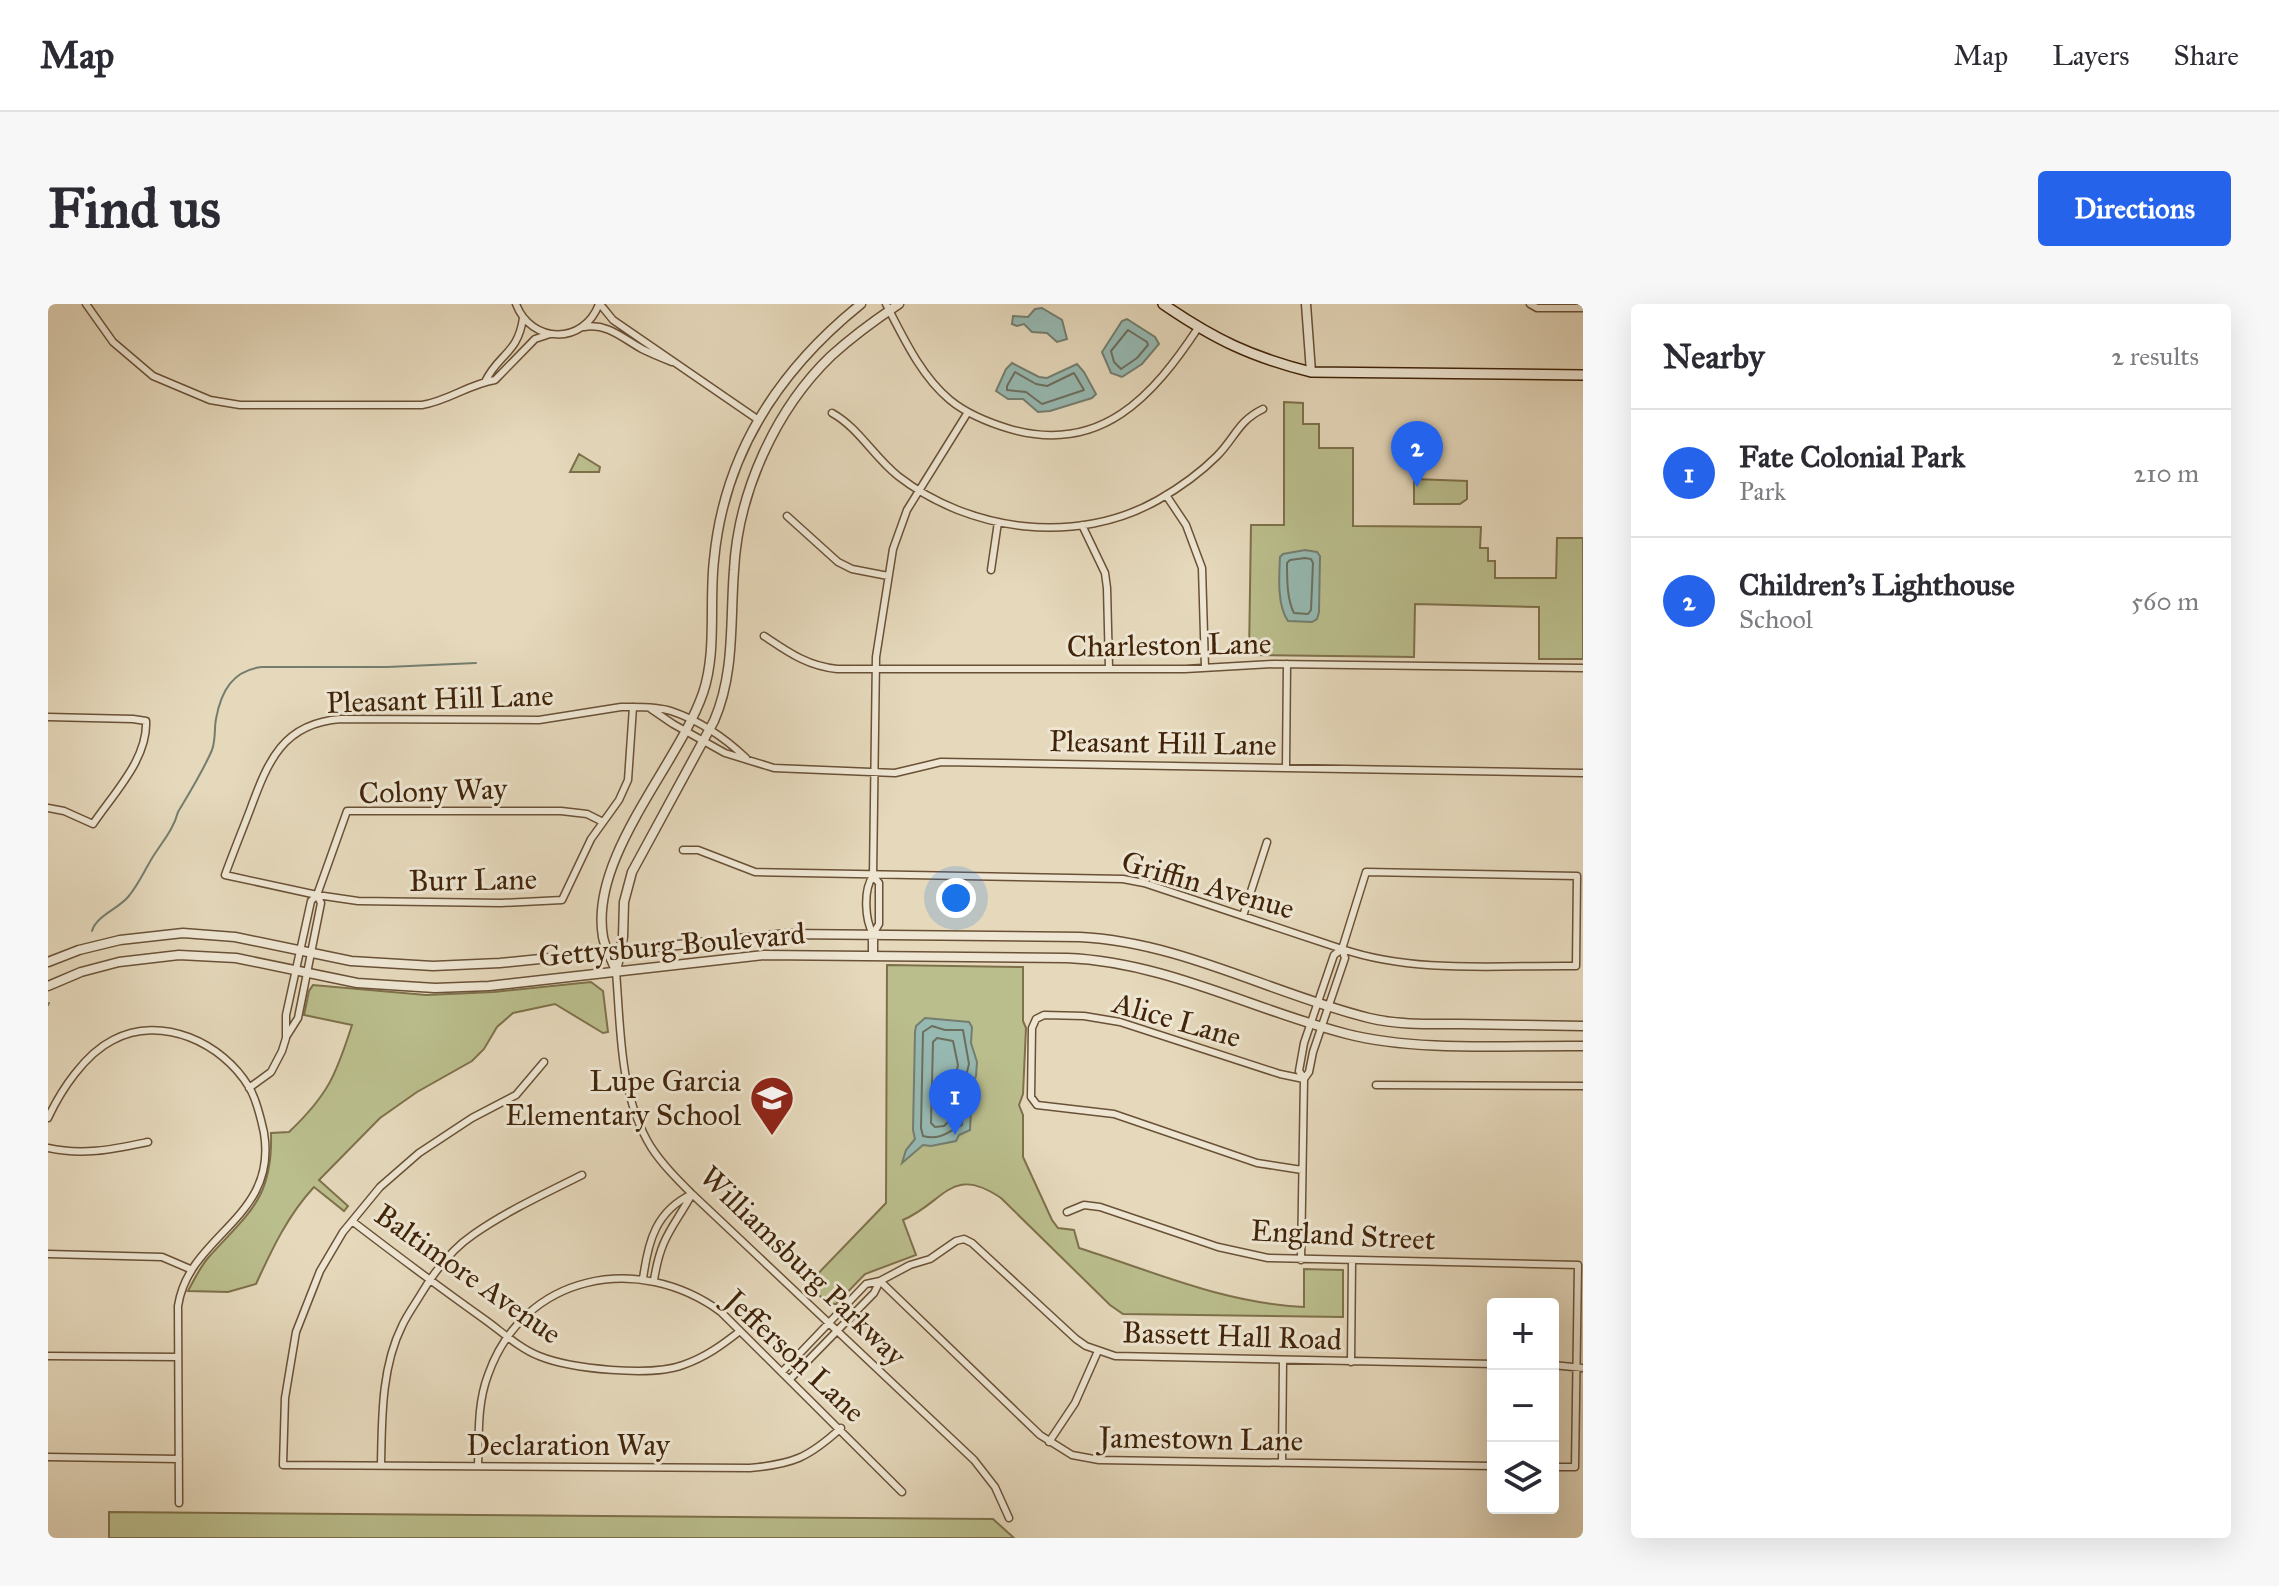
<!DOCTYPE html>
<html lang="en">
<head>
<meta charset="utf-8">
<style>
	body { margin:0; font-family:"IM FELL Great Primer",serif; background:#f7f7f7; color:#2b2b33 }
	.controls { position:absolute; right:24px; bottom:24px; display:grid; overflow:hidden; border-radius:8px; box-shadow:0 8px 32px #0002 }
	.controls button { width:72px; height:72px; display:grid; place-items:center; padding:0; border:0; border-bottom:2px solid #e1e1e2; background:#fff; color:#2b2b33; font:40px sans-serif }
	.you { position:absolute; left:908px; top:594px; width:28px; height:28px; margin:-20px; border:6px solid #fff; border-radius:50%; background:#1a73e8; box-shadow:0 0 0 12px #1a73e833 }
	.badge { display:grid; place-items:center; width:52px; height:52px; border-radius:50%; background:#2563eb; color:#fff; font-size:26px; font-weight:700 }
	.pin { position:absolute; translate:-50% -66px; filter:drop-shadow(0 2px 4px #0008) }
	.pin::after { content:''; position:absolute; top:42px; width:28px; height:24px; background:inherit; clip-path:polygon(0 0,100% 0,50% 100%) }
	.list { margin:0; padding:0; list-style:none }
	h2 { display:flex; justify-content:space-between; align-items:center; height:104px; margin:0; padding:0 32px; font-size:34px }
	h2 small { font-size:26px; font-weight:400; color:#7c7c81 }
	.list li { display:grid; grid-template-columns:52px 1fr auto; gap:24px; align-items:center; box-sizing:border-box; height:128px; padding:0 32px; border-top:2px solid #e1e1e2 }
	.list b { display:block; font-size:30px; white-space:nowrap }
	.list p { margin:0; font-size:26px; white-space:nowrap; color:#7c7c81 }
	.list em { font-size:26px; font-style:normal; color:#7c7c81 }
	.icon { flex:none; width:44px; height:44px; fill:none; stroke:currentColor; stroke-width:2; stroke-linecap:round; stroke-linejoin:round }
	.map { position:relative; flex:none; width:1535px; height:1234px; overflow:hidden; border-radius:8px }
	header { display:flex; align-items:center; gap:48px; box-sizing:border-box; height:112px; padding:0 40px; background:#fff; border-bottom:2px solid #e1e1e2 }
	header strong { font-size:38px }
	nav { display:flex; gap:44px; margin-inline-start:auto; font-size:28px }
	.intro { display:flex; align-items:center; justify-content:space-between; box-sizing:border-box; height:192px; padding:0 48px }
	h1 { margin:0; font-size:56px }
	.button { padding:20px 36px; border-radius:8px; background:#2563eb; color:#fff; font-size:28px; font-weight:700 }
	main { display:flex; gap:48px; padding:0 48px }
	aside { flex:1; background:#fff; border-radius:8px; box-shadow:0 8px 32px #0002 }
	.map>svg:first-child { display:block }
	.green { fill:#babd8c; stroke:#7e704a; stroke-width:2 }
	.water { fill:#96b9b2; stroke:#747d6e; stroke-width:2 }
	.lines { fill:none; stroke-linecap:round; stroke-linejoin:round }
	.shore { stroke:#6c6e5e; stroke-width:2 }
	.stream { stroke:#747d6e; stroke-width:2 }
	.minor-casing { stroke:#6a5136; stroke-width:9 }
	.tertiary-casing { stroke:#6a5136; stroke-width:11 }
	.secondary-casing { stroke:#412409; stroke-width:12 }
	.minor { stroke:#eee6d3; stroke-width:6 }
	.tertiary { stroke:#eee6d3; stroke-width:8 }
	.secondary { stroke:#eee6d3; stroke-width:9 }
	.labels { text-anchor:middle; stroke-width:6; stroke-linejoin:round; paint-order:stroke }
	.street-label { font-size:30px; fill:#412409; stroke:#eee6d3 }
	.poi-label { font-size:30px; fill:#412409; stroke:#eee6d3; text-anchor:end }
</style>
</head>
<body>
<header>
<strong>Map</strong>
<nav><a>Map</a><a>Layers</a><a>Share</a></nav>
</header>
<div class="intro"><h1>Find us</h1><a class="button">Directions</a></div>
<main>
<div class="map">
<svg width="1535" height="1234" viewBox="0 0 1535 1234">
	<rect width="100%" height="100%" fill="#e5d8bb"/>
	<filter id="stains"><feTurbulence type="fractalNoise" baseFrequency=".0025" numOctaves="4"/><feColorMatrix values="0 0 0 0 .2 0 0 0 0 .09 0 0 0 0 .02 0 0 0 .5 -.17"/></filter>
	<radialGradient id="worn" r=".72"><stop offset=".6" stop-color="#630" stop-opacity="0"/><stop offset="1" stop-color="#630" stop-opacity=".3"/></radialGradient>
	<path class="green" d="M1236,98L1255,99V120H1271V144H1305V222L1433,223L1432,244H1440V257H1447V274H1508L1509,234H1535V355H1491V303L1367,300L1366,353L1201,351L1203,221H1236Z
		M531,150L552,163L551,168H522Z
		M1366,175L1419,177V195L1412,200H1366Z
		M839,661L975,663V717L978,724L975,790L971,801L975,811V853L1004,916L1010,924L1026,926L1031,944C1107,968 1175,999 1256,1003V965L1295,966V1013L1075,1010L1062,1001L953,894C903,860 897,898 855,916L868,951L817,970L788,1000H780L760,980L838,899Z
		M543,678L555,687L560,728L555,729L507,700L465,709L449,723L436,745L424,757L369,788L332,814L271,876L300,902L296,907L266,883C240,911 224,945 208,980L180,988L140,987C146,976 152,963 160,954C199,910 225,896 223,829L241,828C280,791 288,771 304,721L256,711L261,687L265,681L378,691L446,688Z
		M61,1208L945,1215L966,1234H61Z"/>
	<path class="water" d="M994,4L1014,16L1019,35L1009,38L999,29L984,28L976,20L969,22L964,20L965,12L980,13L987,5Z
		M1079,15L1107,33L1111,40L1094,60L1074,73L1063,69L1054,48L1074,17Z
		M964,59L991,73L999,74L1029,60L1036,68L1048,90L1044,94L1002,107L990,108L975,95H960L948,87L958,65Z
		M1257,246L1269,248L1272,252L1271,308L1269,315L1264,318L1240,317C1229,302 1231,272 1232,253L1235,250Z
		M877,714L921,718L924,723L923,739L929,758L928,772L924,781L922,826L911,831L908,837L883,842L875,841L854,859L858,846L867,835L865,826L867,728L868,722Z"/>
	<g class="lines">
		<path class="shore" d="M1080,26L1099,38L1100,41L1089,54L1073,65L1066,58L1063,47Z
			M967,68L988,80L999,82L1026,69L1036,86L994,100L978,88L959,86V82Z
			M1257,254L1263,255L1265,259L1263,306L1260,310L1246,309C1239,296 1239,275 1239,259L1242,256Z
			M884,722L897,726H915L921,760L916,780L914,821C901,827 893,837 875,832L873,824L875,728Z
			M889,734L905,737L910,761L906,779L905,813L896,822L887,823L883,819L885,738Z"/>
		<path class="stream" d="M44,627C48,612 70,605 80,593C91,580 97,565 106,551C115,537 126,524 130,508C142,488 155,467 164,446C168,435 166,425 168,415C173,387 185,366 214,363H339L428,359
			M0,701L1,699"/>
		<g class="minor-casing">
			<path id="minor" d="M38,0L65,38L105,72L162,96L192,101H374C400,97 421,80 447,76L487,35L502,30
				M468,0C483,40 536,41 551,0
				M552,0L565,16L709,115
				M838,0C855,33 873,72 902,96C919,110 942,119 962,125C1053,151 1105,92 1150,24
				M1482,0L1489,4H1535
				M536,23C560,19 574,34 594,45C604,50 614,54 624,58
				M437,78C450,50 470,50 475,14
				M784,109C811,124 825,152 850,172C922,228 1029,242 1110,196C1131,184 1152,169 1169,152C1187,134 1190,117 1215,105
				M1118,191L1138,221L1154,264L1157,364
				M739,212L790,258L804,265L840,272
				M1034,221L1057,269L1059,284L1061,364
				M943,266L950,218
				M716,332C740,348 759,362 789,365H1137L1226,360L1535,364
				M585,403L580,476L571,496L543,535L514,596L453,599L310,597L269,591L177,571C185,549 194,527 202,506C220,457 235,419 293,415L491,416L573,403C588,403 608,402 623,407C650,416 677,434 698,454
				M603,405L625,420L677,449L726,464L847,469L893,458L1535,469
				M0,413L85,415L98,417C100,455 65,490 45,520L16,507L0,504
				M1238,462L1239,360
				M635,546H650L707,568L1075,575L1096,579L1294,645C1368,670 1451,661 1528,662L1529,572L1318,568L1294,645L1297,654L1265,748L1261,768L1256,775L1253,956
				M825,572L831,579V620L825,630
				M1195,612L1219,538
				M825,630C817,616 815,586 825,572L828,353L845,245L859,206L920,108
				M568,668C573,726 571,791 603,843C614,860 629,875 644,890L926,1156L947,1183L961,1214
				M238,733L250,714L273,599L269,591
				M496,758L468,791L424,814L371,849L332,883L295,928L272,967L248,1028L237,1094L235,1161L702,1164C745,1160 760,1154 793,1124
				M1256,774L1251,767L1256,739L1286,651L1294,645
				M1328,781L1535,782
				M201,784L223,768L234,747L238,734V711L263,597L269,591L299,507H513L539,510L555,518
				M0,814C13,786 37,750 65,736C113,710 175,739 201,783C209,796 213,815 216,829C230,915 141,930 130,1002L131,1199
				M0,844C35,852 66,845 100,838
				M1254,866L1209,859L1066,810L989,801L983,793L984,724L988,715L996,711L1036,712L1072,718L1232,770L1256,775
				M1019,908L1036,901L1052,903L1170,943L1220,954L1530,961L1527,1163H1505
				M304,917C347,950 391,983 436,1015C453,1027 472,1045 491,1052C523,1065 603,1073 635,1061C658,1053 674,1041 692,1027
				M0,950L114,953L142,965
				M595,975C600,937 608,907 644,890
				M606,976C613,932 624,926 644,890
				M832,977L992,1131L1024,1151L1051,1156L1445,1162
				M0,1052L130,1053
				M1303,1058L1304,957
				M1505,1061L1535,1064
				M734,1068L818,980L832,977L862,961L882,955L908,937L916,935L924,939L1028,1035L1038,1042L1067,1052L1445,1060
				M742,1075L826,989L832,977
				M1001,1138L1027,1099L1050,1047
				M0,1153L131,1155
				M1234,1159L1235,1056
				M333,1161C334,1116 333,1064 354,1022C359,1011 367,1000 373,990C386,968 404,945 426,930C459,907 498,889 534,871
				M430,1162C431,1131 429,1100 440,1071C476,969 591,948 673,1008L854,1188"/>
		</g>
		<g class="tertiary-casing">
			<path id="tertiary" d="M1258,0L1263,68
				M825,630V652
				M0,658L31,646L72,636L135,629L187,633L303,657L385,662L452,659L739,630L1032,633C1133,638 1224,690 1321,714C1350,721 1382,720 1412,720C1453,721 1494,721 1535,722
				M568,667C564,656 557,644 555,633C541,553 630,461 655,389C669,348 661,299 666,256C676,149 731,66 813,0
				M568,668L575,633L576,598L584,568L666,417C687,369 682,317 686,266C690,189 727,106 783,52C804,33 827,16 851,0
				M0,682L33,668L71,658L131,651L188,654L309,679L387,684L441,682L716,651L1019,654C1118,658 1205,706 1299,730C1369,748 1462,741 1535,742"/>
		</g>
		<g class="secondary-casing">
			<path id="secondary" d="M1115,0C1166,35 1203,53 1263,68L1535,71"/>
		</g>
		<use href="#minor" class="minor"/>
		<use href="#tertiary" class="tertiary"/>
		<use href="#secondary" class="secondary"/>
	</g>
	<defs>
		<g id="school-pin" transform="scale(2.3)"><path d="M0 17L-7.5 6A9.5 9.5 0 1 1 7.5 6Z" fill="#8f2418" stroke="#eee6d3"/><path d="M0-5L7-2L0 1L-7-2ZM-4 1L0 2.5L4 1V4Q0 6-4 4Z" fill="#fff"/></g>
	</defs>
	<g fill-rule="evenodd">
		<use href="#school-pin" x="724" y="794"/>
	</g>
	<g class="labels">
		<g class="street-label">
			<text transform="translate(1121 341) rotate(-1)" y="10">Charleston Lane</text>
			<text transform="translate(392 395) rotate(-2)" y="10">Pleasant Hill Lane</text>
			<text transform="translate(1115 439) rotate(1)" y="10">Pleasant Hill Lane</text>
			<text transform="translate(385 487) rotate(-2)" y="10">Colony Way</text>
			<text transform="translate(425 576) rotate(-1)" y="10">Burr Lane</text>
			<text transform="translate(1160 581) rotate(16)" y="10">Griffin Avenue</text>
			<text transform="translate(624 641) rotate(-5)" y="10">Gettysburg Boulevard</text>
			<text transform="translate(1129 716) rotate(16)" y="10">Alice Lane</text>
			<text transform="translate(1295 931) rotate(3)" y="10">England Street</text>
			<text transform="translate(755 962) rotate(44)" y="10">Williamsburg Parkway</text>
			<text transform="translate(420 970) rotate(35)" y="10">Baltimore Avenue</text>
			<text transform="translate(1184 1032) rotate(2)" y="10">Bassett Hall Road</text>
			<text transform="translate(747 1052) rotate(43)" y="10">Jefferson Lane</text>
			<text transform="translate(1153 1135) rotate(1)" y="10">Jamestown Lane</text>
			<text x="520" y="1151">Declaration Way</text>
		</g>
		<g class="poi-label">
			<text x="693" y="787">Lupe Garcia<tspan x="693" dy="34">Elementary School</tspan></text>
		</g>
	</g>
	<rect width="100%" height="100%" filter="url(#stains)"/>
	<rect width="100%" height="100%" fill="url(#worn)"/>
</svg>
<div class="controls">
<button>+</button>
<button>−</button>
<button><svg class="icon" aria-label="layers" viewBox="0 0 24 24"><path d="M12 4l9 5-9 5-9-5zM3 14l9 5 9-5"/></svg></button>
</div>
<div class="you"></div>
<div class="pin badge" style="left:907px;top:831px">1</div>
<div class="pin badge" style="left:1369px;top:183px">2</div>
</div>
<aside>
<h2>Nearby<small>2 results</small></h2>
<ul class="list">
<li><span class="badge">1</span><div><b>Fate Colonial Park</b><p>Park</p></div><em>210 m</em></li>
<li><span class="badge">2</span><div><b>Children’s Lighthouse</b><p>School</p></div><em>560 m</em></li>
</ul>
</aside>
</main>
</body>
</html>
